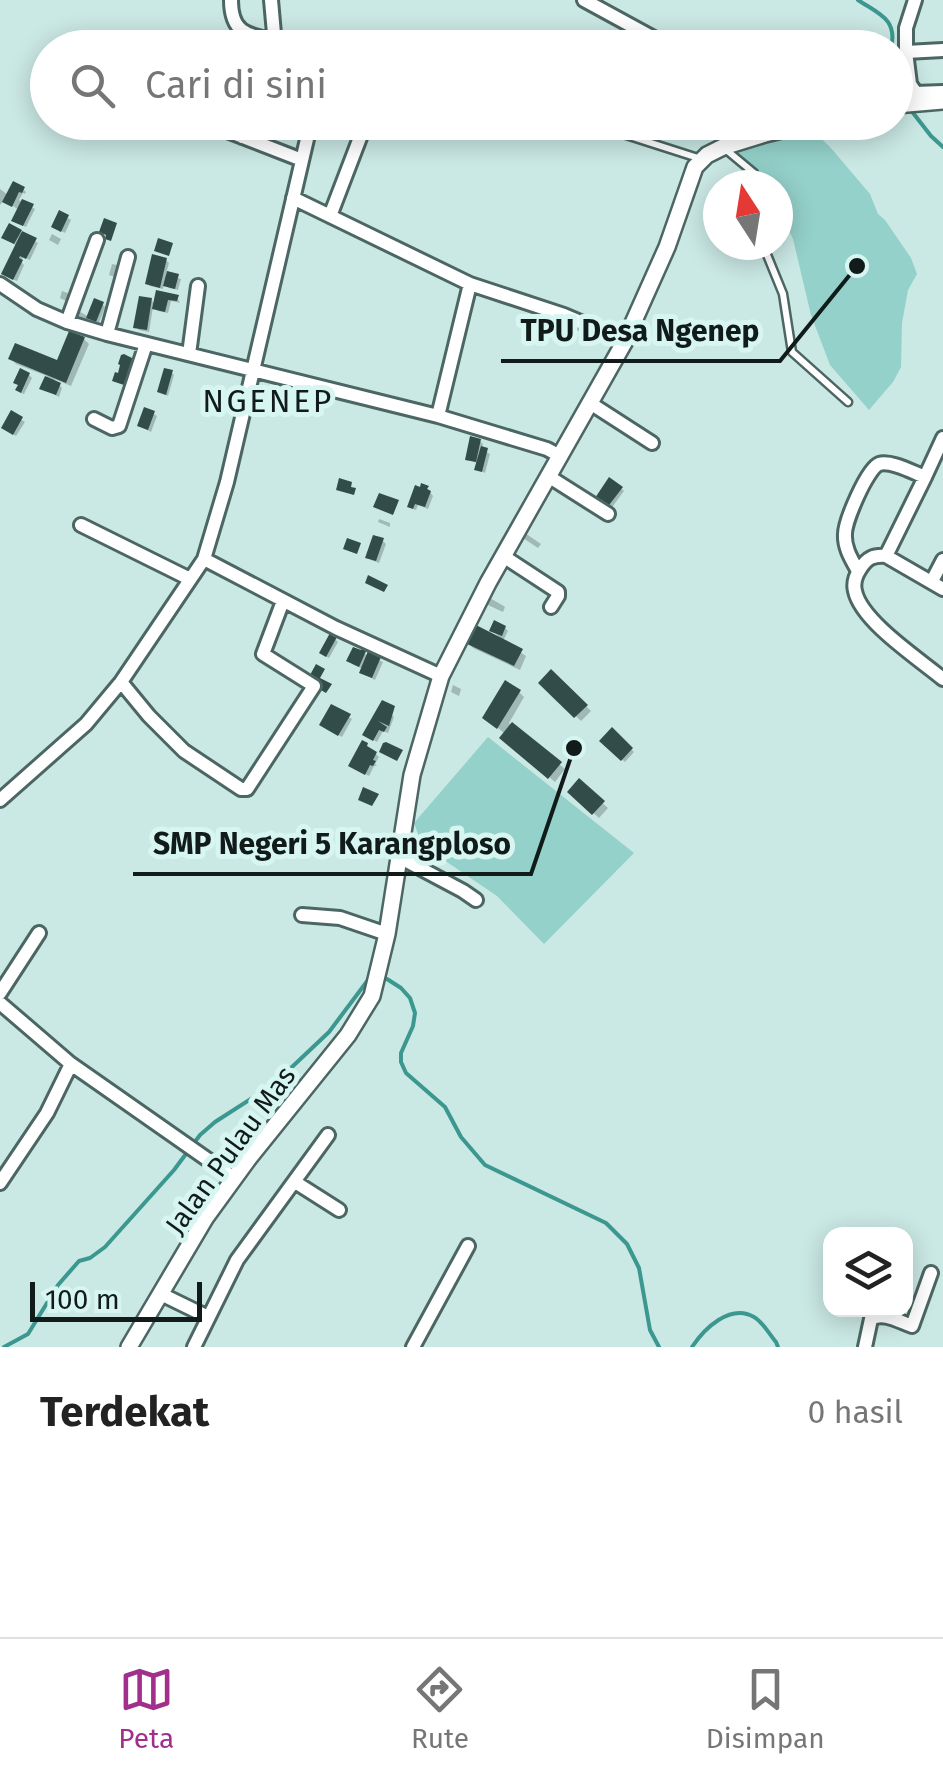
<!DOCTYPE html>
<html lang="id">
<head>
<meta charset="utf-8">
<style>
	body { margin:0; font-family:"Fira Sans",sans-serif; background:#f2f2f2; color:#222 }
	.controls { position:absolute; right:30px; bottom:30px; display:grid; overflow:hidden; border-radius:20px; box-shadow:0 5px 25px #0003 }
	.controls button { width:90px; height:90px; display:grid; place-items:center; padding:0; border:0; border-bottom:2px solid #e0e0e0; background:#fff; color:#222; font:50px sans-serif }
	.compass { position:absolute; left:703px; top:170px; width:90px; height:90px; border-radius:50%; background:#fff; box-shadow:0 5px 25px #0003; rotate:348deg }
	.scale { position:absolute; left:30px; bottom:25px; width:172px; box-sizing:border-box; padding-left:10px; border:5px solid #101b1a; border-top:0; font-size:28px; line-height:35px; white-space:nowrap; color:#101b1a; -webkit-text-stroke:8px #d7f5f1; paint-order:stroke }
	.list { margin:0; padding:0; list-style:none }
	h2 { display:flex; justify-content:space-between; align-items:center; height:130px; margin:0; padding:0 40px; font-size:42px }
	h2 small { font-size:32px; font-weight:400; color:#767676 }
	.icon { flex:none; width:55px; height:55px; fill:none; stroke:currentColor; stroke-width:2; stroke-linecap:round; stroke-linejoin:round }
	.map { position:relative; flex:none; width:943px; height:1347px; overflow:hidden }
	.search { position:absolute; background:#fff; box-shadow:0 5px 25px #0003; left:30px; right:30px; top:30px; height:110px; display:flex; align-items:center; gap:25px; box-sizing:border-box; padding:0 35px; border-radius:55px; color:#767676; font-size:38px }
	.sheet { height:290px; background:#fff }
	nav { display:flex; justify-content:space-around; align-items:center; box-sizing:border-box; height:140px; border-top:2px solid #e0e0e0; background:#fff; font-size:28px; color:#767676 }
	nav a { display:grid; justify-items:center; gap:5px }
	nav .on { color:#a12f8b }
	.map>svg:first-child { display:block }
	.green { fill:#94d1ca }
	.shadow { fill:#0003 }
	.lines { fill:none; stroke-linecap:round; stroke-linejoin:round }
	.stream { stroke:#3b978f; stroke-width:4 }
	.building { fill:#324c49 }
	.service-casing { stroke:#4c6663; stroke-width:11 }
	.minor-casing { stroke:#4c6663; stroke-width:18 }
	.tertiary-casing { stroke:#4c6663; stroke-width:20 }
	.service { stroke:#fff; stroke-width:6 }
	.minor { stroke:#fff; stroke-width:12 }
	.tertiary { stroke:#fff; stroke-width:15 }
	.labels { text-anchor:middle; stroke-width:10; stroke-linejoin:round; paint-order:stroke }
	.street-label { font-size:28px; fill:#101b1a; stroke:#d7f5f1 }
	.quarter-label { font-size:32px; letter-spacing:2.5px; fill:#101b1a; stroke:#d7f5f1 }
	.leader { fill:none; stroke:#101b1a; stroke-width:4 }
	.callout-dot { fill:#101b1a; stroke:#d7f5f1; stroke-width:4 }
	.callout-label { font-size:30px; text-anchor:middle; font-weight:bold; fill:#101b1a; stroke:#d7f5f1; stroke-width:10; stroke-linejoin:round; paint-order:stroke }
</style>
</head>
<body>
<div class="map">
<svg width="943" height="1347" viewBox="0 0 943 1347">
	<rect width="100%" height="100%" fill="#cae8e4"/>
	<path class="green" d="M812,130L830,147L870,194L878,214L885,220L911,258L917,274L908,290L902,323L901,367L893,382L869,410L830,365L811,315L793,239L778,206V185H769L764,175L734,153L763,142Z
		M488,737L634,853L544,944L497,896L422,845L414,823Z"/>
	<path class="shadow" d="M0,189L8,195L23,189L26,192L25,194L23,193L19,200L35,209L26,227L17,223L19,210L4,200L0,205Z
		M68,218L71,220L65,233L57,229Z
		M10,227L38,243L30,260L23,257L21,262L24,265L17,281L7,277L17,246L7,240Z
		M52,234L61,239L58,245L49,240Z
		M166,260L169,263L166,274L181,279L178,290L169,288L164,283L163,289L150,286L147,283Z
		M112,264L123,266V280L109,275Z
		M62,291L73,295L72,304L60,298Z
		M158,293L177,297L180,303L171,301L168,313L158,311L153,307L149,332L139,330L136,327L151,300L156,305Z
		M102,304L105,307L99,323L88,316L84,326L73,320L77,310L89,317Z
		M84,339L89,344L71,386L54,379L62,388L59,397L42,388L47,376L16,364L11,358L58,363Z
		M171,372L174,375L168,396L160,392Z
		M29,375L32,378L24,394L21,393Z
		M12,414L25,422L16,436L7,430Z
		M154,414L157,416L151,432L143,428L140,426Z
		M480,441L483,444L482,449L490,454L485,473L477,469L479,464L467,459Z
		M427,488L433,496L428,509L418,505L416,510L413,509L410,506Z
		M622,489L624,491L610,510L600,503Z
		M379,519L390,523V527L378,522Z
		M525,533L541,544L538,548L523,538Z
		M383,541L386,544L379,563L371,560L368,557Z
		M488,597L502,605L505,607L503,612L488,605L485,602Z
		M505,628L508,631L503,641L526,656L520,670L473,648L468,643L501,639L492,630Z
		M335,639L338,642L329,658L325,656Z
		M355,650L383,662L375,680L365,675L362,672L363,669L352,664Z
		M551,672L591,711L581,721L541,683Z
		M453,685L461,689L459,696L451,692Z
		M519,692L524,697L509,723L565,769L555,782L507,742L505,734L491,722Z
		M379,708H394L392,715L394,717L388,733L383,731L377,742L368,737Z
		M349,717L352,719L342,737L325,727Z
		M612,731L634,752L625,762L602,741Z
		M366,745L379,757L375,764L377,766H374L369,776L354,768Z
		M579,782L608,808L599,818L570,792Z"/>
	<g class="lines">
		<path class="stream" d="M858,0C879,14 898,19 891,48
			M910,109L931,136L943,147
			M383,979H387L401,988L410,998L415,1013L413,1026L401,1053V1062L406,1073L445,1107L461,1137L485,1165L606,1223L627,1244L639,1268L650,1330L659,1347
			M4,1347L28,1334L58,1285L79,1261L90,1258L105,1247L174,1170L200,1135L215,1122L274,1084L329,1032L368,980
			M692,1347C704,1329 730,1303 754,1317C762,1321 770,1335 776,1342L778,1347"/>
	</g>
	<path class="building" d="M13,181L25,187L22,193L19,192L12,207L2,202Z
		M22,199L34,204L23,226L11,221Z
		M59,210L69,215L61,232L51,227Z
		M104,218L117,223L111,241L105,239L106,235L99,232Z
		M9,223L22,230L14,244L1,238Z
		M22,231L37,238L26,259L20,256L19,258L23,260L13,280L1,274Z
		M158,238L173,243L169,256L154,251Z
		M152,254L167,258L160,288L145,284Z
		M167,271L179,274L175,289L163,286Z
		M156,290L179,295L177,301L168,300L165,312L152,309Z
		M139,296L152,298L147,330L133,328Z
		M94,298L104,302L96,322L86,318Z
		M69,331L85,337L66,383L8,359L15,343L57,360Z
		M124,354L136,360L127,386L112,381L115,372L118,373L120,365L118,364L121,355Z
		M20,368L30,373L21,393L15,390L18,385L13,383Z
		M164,368L173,370L166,395L157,392Z
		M45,376L61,383L56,395L39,389Z
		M144,407L155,411L148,430L137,426Z
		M11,410L23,417L13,435L1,428Z
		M470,436L481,439L476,462L465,460Z
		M481,446L488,448L482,472L474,470Z
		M609,477L623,487L606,509L593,501Z
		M339,478L352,482L351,487L356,488L354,495L336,490Z
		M421,483L429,486L427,489L431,491L425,507L415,504L413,509L407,507L415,485L420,487Z
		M379,493L399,500L393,515L373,507Z
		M373,535L384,538L376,561L365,558Z
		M347,538L361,543L357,554L343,549Z
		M368,575L388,585L384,592L365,583Z
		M494,620L506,626L502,636L489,631Z
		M474,624L523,649L514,666L465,643Z
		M330,633L337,637L326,657L319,653Z
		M353,647L361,650L362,647L367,649L359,667L346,661Z
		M368,651L381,657L372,678L359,673Z
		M316,664L325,669L320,678L332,684L326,693L314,686L318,679L310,675Z
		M551,669L588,705L574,718L538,683Z
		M505,680L521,690L497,729L482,718Z
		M382,700L395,706L389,726L378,721L387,727L384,732L379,730L373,741L362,735Z
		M331,704L351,714L338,736L319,725Z
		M512,722L562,762L548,779L499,738Z
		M612,727L633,748L621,761L599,741Z
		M362,740L368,743L367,746L377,752L373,760L376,761L373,766L370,765L365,775L348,766Z
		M386,742L403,750L397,761L379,752L383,743Z
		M579,778L605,801L592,815L567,792Z
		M363,787L379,794L372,806L358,800Z"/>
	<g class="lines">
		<g class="service-casing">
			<path id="service" d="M595,125L698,158
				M724,148L754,173L758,185
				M763,245L783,294L792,352L848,402
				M727,248L729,245"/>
		</g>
		<g class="minor-casing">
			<path id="minor" d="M231,0C231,33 247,35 275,41
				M271,0L275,45
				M584,0L672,48
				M915,0L906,28V52L910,84L922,102
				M906,52L943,50
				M915,93L943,92
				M204,122L302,160
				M242,137L247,122
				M293,198L470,284L564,315L625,341
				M330,216L366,122
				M0,284L37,309L67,322L107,334L438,416L547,449L560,456
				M67,322L97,240
				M107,334L128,257
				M189,354L198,286
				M590,403L652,443
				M438,416L470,284
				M94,419L112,428L119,426L146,344
				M548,476L608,514
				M81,525L190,579
				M503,556L558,592V596L551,607
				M886,556L925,477
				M204,559L336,628L441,676
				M858,571C852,560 844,548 845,534C845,521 867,469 879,464C891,460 914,473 925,477L943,438
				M932,581L943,560
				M943,589L886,556C873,555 867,558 860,569C856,575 853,583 855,591C861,621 919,659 943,679
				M121,682L149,716L184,751L241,789H247L314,686L263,654L283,601
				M0,800L86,724L121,682L204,559L227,482L311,122
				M399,857L463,891L476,900
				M302,915L340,918L387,934
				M0,993L39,933
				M0,1003L71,1064L234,1178
				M295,1182L339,1210
				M0,1183L47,1113L71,1064
				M161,1294L208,1317
				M194,1347L237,1260L328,1135
				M413,1347L468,1246
				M865,1347L871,1319C883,1311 900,1322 912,1326L931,1273"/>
		</g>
		<g class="tertiary-casing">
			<path id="tertiary" d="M896,105L943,101
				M129,1347L206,1217L249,1158L348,1035L372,996L387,934L412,775L441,676L488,583L625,341L667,247L695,167L707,155L723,147L765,134L815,122"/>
		</g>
		<use href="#service" class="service"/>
		<use href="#minor" class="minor"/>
		<use href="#tertiary" class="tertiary"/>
	</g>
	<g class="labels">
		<g class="street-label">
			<text transform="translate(230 1150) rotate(-54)" y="10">Jalan Pulau Mas</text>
		</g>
		<g class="quarter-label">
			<text x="268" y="412">NGENEP</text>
		</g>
	</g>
	<path class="leader" d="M857 266L780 361H501M574 748L531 874H133"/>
	<g class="callout-dot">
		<circle cx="857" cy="266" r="10"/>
		<circle cx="574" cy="748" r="10"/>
	</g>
	<g class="callout-label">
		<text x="640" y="341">TPU Desa Ngenep</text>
		<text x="332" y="854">SMP Negeri 5 Karangploso</text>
	</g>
</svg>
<div class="controls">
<button><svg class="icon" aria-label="layers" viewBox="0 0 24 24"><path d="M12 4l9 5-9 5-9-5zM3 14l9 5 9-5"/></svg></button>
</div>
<svg class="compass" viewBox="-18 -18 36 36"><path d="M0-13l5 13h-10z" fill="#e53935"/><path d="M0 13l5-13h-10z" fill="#767676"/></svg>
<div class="scale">100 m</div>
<div class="search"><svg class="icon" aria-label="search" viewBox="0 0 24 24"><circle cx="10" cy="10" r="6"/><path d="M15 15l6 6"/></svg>Cari di sini</div>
</div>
<section class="sheet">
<h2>Terdekat<small>0 hasil</small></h2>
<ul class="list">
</ul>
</section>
<nav>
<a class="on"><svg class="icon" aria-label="map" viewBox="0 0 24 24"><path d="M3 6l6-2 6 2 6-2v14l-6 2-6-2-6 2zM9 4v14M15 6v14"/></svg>Peta</a>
<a><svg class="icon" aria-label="directions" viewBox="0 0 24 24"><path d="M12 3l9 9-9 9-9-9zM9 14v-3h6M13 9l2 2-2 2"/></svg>Rute</a>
<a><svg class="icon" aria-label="saved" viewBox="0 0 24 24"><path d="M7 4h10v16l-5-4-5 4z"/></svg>Disimpan</a>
</nav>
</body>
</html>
